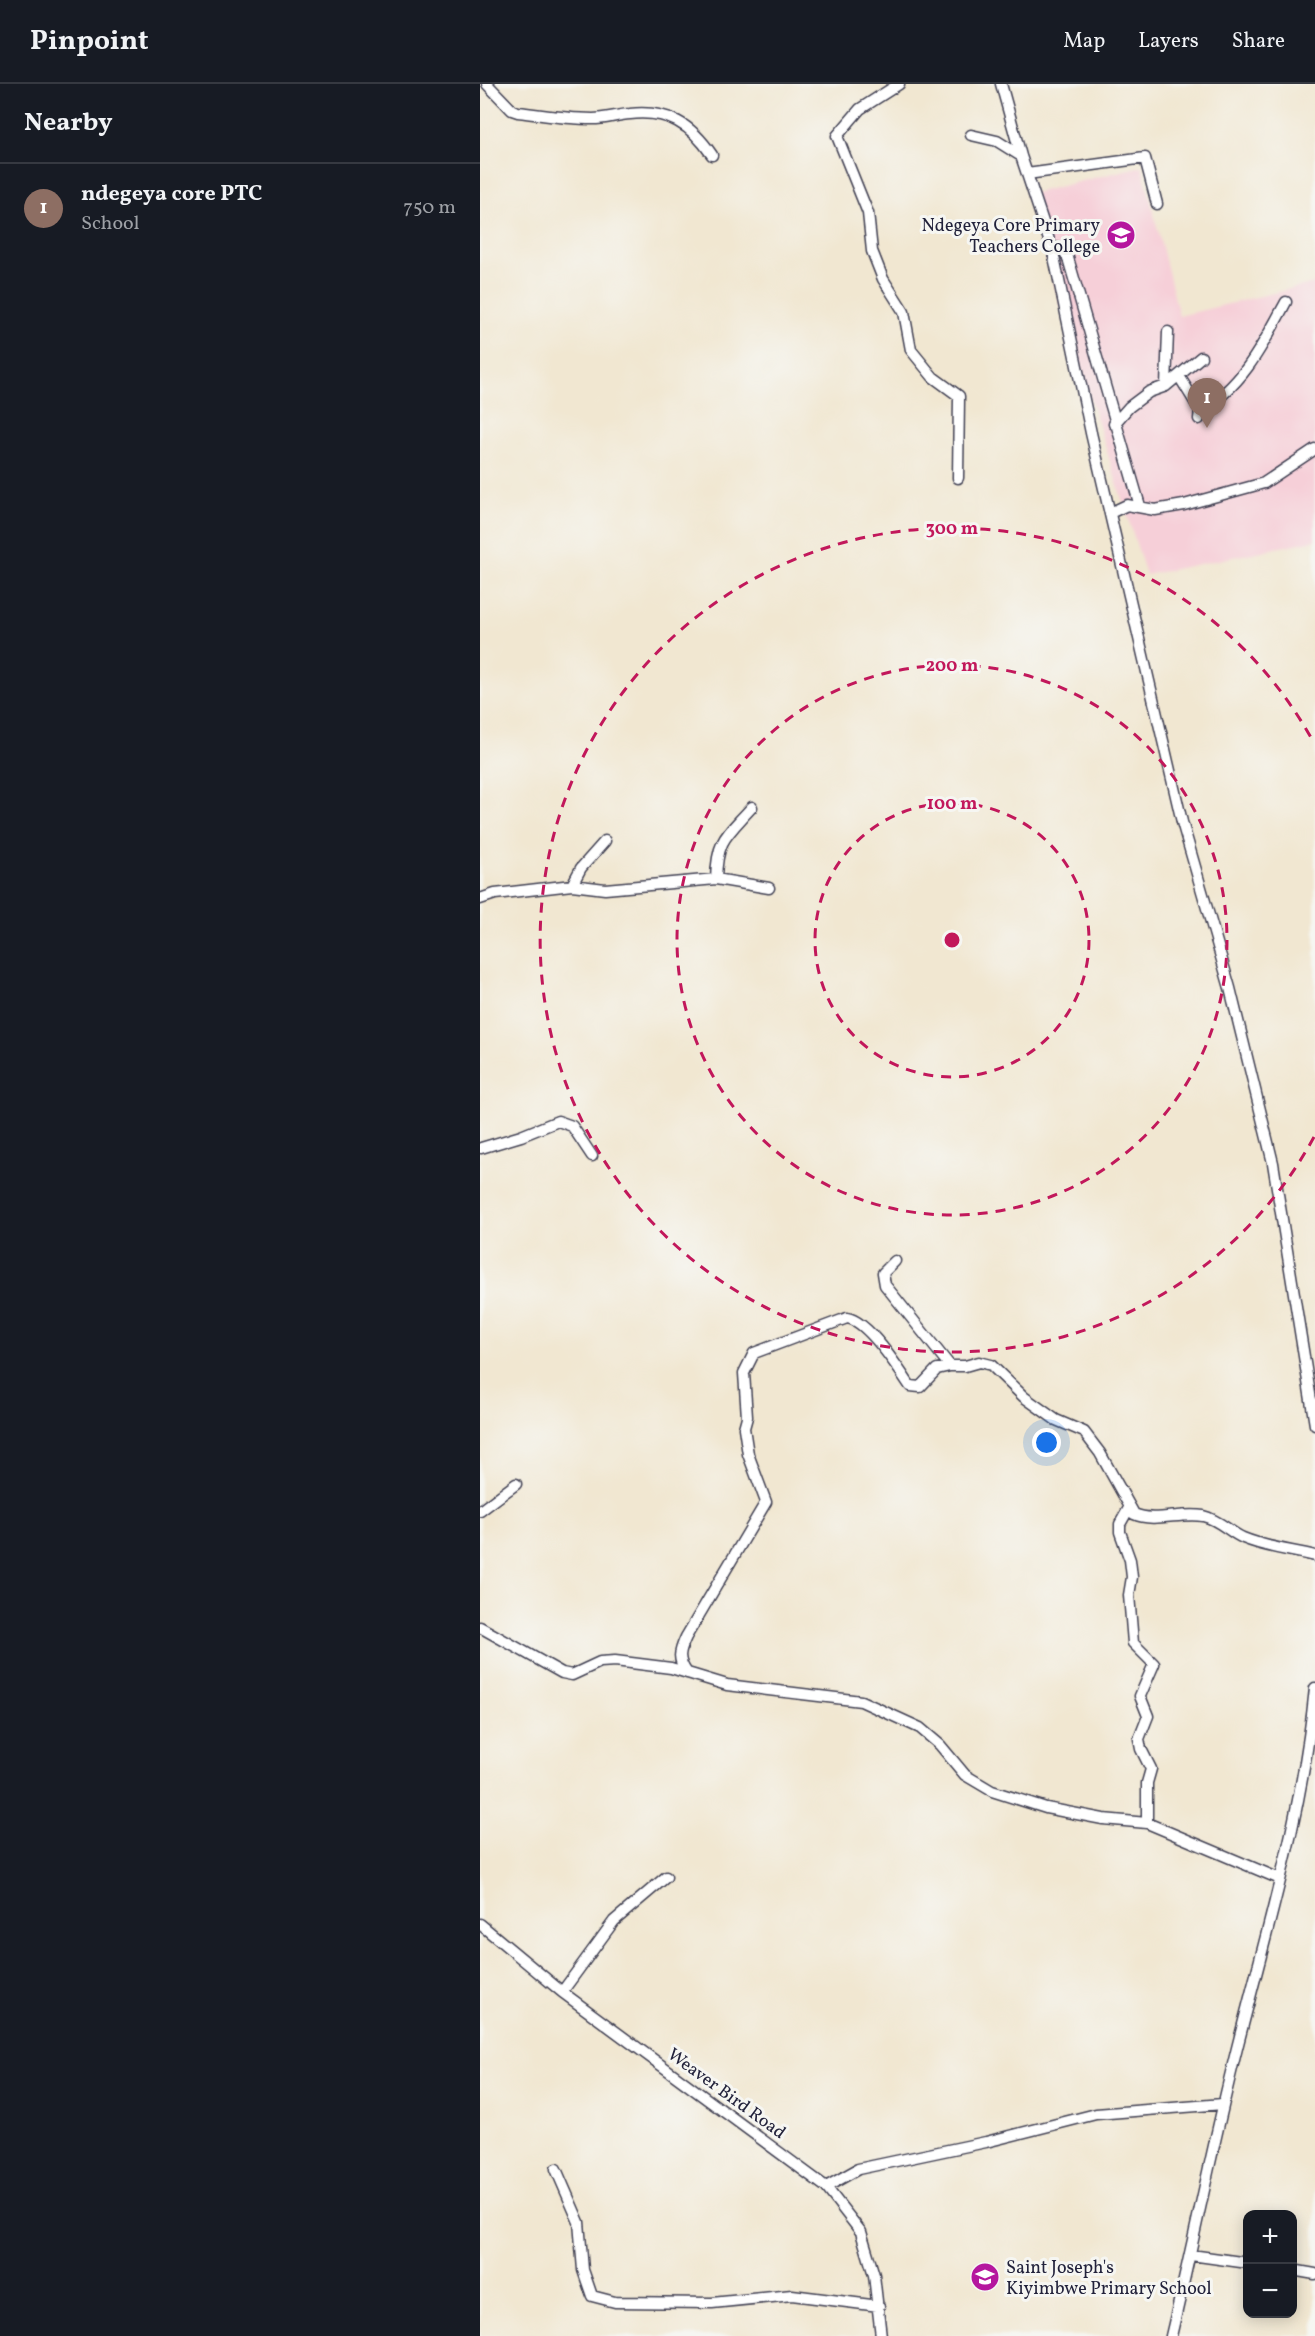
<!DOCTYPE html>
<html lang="en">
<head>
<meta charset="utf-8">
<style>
	body { margin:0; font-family:Vollkorn,serif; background:#242831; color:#f1f3f6 }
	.controls { position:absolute; right:18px; bottom:18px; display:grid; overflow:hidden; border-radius:12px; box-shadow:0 3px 15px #0003 }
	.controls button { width:54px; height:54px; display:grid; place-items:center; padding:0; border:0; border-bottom:2px solid #363941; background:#171b24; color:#f1f3f6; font:30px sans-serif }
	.you { position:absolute; left:567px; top:1359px; width:21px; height:21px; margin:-15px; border:4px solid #fff; border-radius:50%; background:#1a73e8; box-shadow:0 0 0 9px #1a73e833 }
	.badge { display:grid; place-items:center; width:39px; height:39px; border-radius:50%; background:#0b8043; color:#fff; font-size:20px; font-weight:700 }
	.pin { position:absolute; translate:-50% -50px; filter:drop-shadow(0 2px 3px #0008) }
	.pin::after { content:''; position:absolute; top:32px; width:21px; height:18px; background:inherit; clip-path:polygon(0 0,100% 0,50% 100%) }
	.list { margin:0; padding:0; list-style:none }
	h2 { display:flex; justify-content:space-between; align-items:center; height:78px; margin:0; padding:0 24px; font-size:26px }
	h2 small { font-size:20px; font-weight:400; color:#9ea1a6 }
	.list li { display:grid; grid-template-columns:39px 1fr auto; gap:18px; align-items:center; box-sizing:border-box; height:90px; padding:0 24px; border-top:2px solid #363941 }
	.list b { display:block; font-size:22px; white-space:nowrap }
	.list p { margin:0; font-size:20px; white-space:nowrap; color:#9ea1a6 }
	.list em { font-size:20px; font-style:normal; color:#9ea1a6 }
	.map { position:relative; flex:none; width:835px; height:2252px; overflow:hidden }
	header { display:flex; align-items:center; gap:36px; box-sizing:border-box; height:84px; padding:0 30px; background:#171b24; border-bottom:2px solid #363941 }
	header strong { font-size:28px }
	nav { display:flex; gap:33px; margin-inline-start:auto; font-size:21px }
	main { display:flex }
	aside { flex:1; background:#171b24 }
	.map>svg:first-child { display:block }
	.built { fill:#f6cfd8 }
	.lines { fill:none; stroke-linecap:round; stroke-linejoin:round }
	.street-casing { stroke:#414052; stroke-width:13 }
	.street { stroke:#fff; stroke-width:10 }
	.ring { fill:none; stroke:#c2185b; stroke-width:3; stroke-dasharray:10 8 }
	.labels { text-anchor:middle; stroke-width:6; stroke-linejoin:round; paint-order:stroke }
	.poi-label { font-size:18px; fill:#22223b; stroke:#f6f6f2; text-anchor:end }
	.street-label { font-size:18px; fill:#22223b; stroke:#f6f6f2 }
	.centre { fill:#c2185b; stroke:#f6f6f2; stroke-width:3 }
	.ring-label { font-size:18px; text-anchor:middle; font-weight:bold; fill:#c2185b; stroke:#f6f6f2; stroke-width:6; stroke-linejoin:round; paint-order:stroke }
</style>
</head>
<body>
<header>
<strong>Pinpoint</strong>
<nav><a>Map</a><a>Layers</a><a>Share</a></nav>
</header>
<main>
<aside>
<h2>Nearby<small></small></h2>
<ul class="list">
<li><span class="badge" style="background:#8d6e63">1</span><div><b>ndegeya core PTC</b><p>School</p></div><em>750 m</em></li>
</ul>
</aside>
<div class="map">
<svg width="835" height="2252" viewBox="0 0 835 2252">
	<rect width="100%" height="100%" fill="#f6f6f2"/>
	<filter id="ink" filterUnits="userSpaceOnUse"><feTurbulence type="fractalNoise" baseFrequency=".0167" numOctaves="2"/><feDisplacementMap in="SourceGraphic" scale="12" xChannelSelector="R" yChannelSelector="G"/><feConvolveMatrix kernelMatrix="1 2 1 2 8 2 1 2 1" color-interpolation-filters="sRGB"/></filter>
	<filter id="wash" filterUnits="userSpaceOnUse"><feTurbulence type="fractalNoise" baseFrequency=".008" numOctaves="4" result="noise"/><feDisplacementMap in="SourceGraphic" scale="24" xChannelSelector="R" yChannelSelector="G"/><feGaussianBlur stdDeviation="1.35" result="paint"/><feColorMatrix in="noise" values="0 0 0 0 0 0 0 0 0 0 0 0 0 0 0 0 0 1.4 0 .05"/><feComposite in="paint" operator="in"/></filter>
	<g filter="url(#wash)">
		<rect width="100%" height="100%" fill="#f1e7d1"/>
		<path class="built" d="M662,82L699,232L835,199V456L666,491L546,111Z"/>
	</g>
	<g filter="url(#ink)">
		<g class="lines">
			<g class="street-casing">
				<path id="street" d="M7,0L32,26L38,28C62,31 88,35 113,35C125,35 137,31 150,30C188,26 211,40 232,71
					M419,0L380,25L357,52L388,129L392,167L403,195L424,228L431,266L453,293L479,312L478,394
					M521,0L541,72L573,168L611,349L702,738L750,904L793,1079L835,1341
					M491,51L517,57L541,72
					M547,90L665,74L677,120
					M571,163L583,165L588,174L660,422
					M699,292L720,326L719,335
					M686,302L688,248
					M720,326C762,304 784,259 806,218
					M634,340L649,323L669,308L686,302L721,273
					M630,429L647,421L675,426L704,421L784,399L835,365
					M236,795C237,755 246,752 272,723
					M92,801L125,805L236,795L289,804
					M0,815L15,810L92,801L101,784L125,757
					M1,1064L41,1052L78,1037L92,1042L112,1072
					M415,1177L403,1189L405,1201L470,1282H485L499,1278L511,1281L544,1313L576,1336L604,1348L620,1369L654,1430C674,1439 701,1428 723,1432C740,1436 749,1448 763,1454C787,1464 811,1466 835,1472
					M649,1424L640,1440V1448L650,1476L652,1493L649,1511L653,1559L674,1580L660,1612L668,1632L659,1655L661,1665L671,1685L667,1699V1739
					M0,1427L36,1400
					M0,1543L82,1589L92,1591L120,1578L135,1577L191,1584L247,1601L381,1617L440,1644L460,1661L485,1691L512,1707L566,1724L623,1735L667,1739L800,1795
					M207,1589C197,1575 199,1568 206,1553L286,1418L268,1370L264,1344L267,1333L264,1289L274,1269L367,1234C388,1237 419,1285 430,1302L440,1303L457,1285L470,1282
					M0,1840L82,1908L346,2103L381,2148L394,2191L401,2252
					M82,1908L134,1837L186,1793
					M76,2085L99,2138L103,2186L112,2212L135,2218L232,2219L312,2211L399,2222
					M346,2103L378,2085L506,2058L616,2030L743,2020
					M711,2171L768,2179
					M812,2186L835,2190
					M691,2252C714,2156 733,2059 757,1964C787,1845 823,1727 835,1604"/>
			</g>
			<use href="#street" class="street"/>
		</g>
	</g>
	<g class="ring">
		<circle cx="472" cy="856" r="137"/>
		<circle cx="472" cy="856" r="275"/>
		<path d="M834 1053A412 412 0 1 1 834 659"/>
	</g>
	<defs>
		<g id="school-disc" transform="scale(1.5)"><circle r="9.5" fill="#b5179e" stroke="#f6f6f2"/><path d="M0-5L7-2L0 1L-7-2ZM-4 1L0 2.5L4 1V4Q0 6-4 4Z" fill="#fff"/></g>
	</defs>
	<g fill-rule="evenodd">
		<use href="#school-disc" x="641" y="151"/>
		<use href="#school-disc" x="505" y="2193"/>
	</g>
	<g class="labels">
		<g class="poi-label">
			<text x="620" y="147">Ndegeya Core Primary<tspan x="620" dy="21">Teachers College</tspan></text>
			<text x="526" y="2189" text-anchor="start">Saint Joseph's<tspan x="526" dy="21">Kiyimbwe Primary School</tspan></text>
		</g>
		<g class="street-label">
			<text transform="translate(247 2009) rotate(36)" y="6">Weaver Bird Road</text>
		</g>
	</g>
	<circle cx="472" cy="856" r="9" class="centre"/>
	<g class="ring-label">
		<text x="472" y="450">300 m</text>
		<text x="472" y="587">200 m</text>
		<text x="472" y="725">100 m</text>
	</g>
</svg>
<div class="controls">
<button>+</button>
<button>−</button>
</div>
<div class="you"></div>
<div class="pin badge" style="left:727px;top:344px;background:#8d6e63">1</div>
</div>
</main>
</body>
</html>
